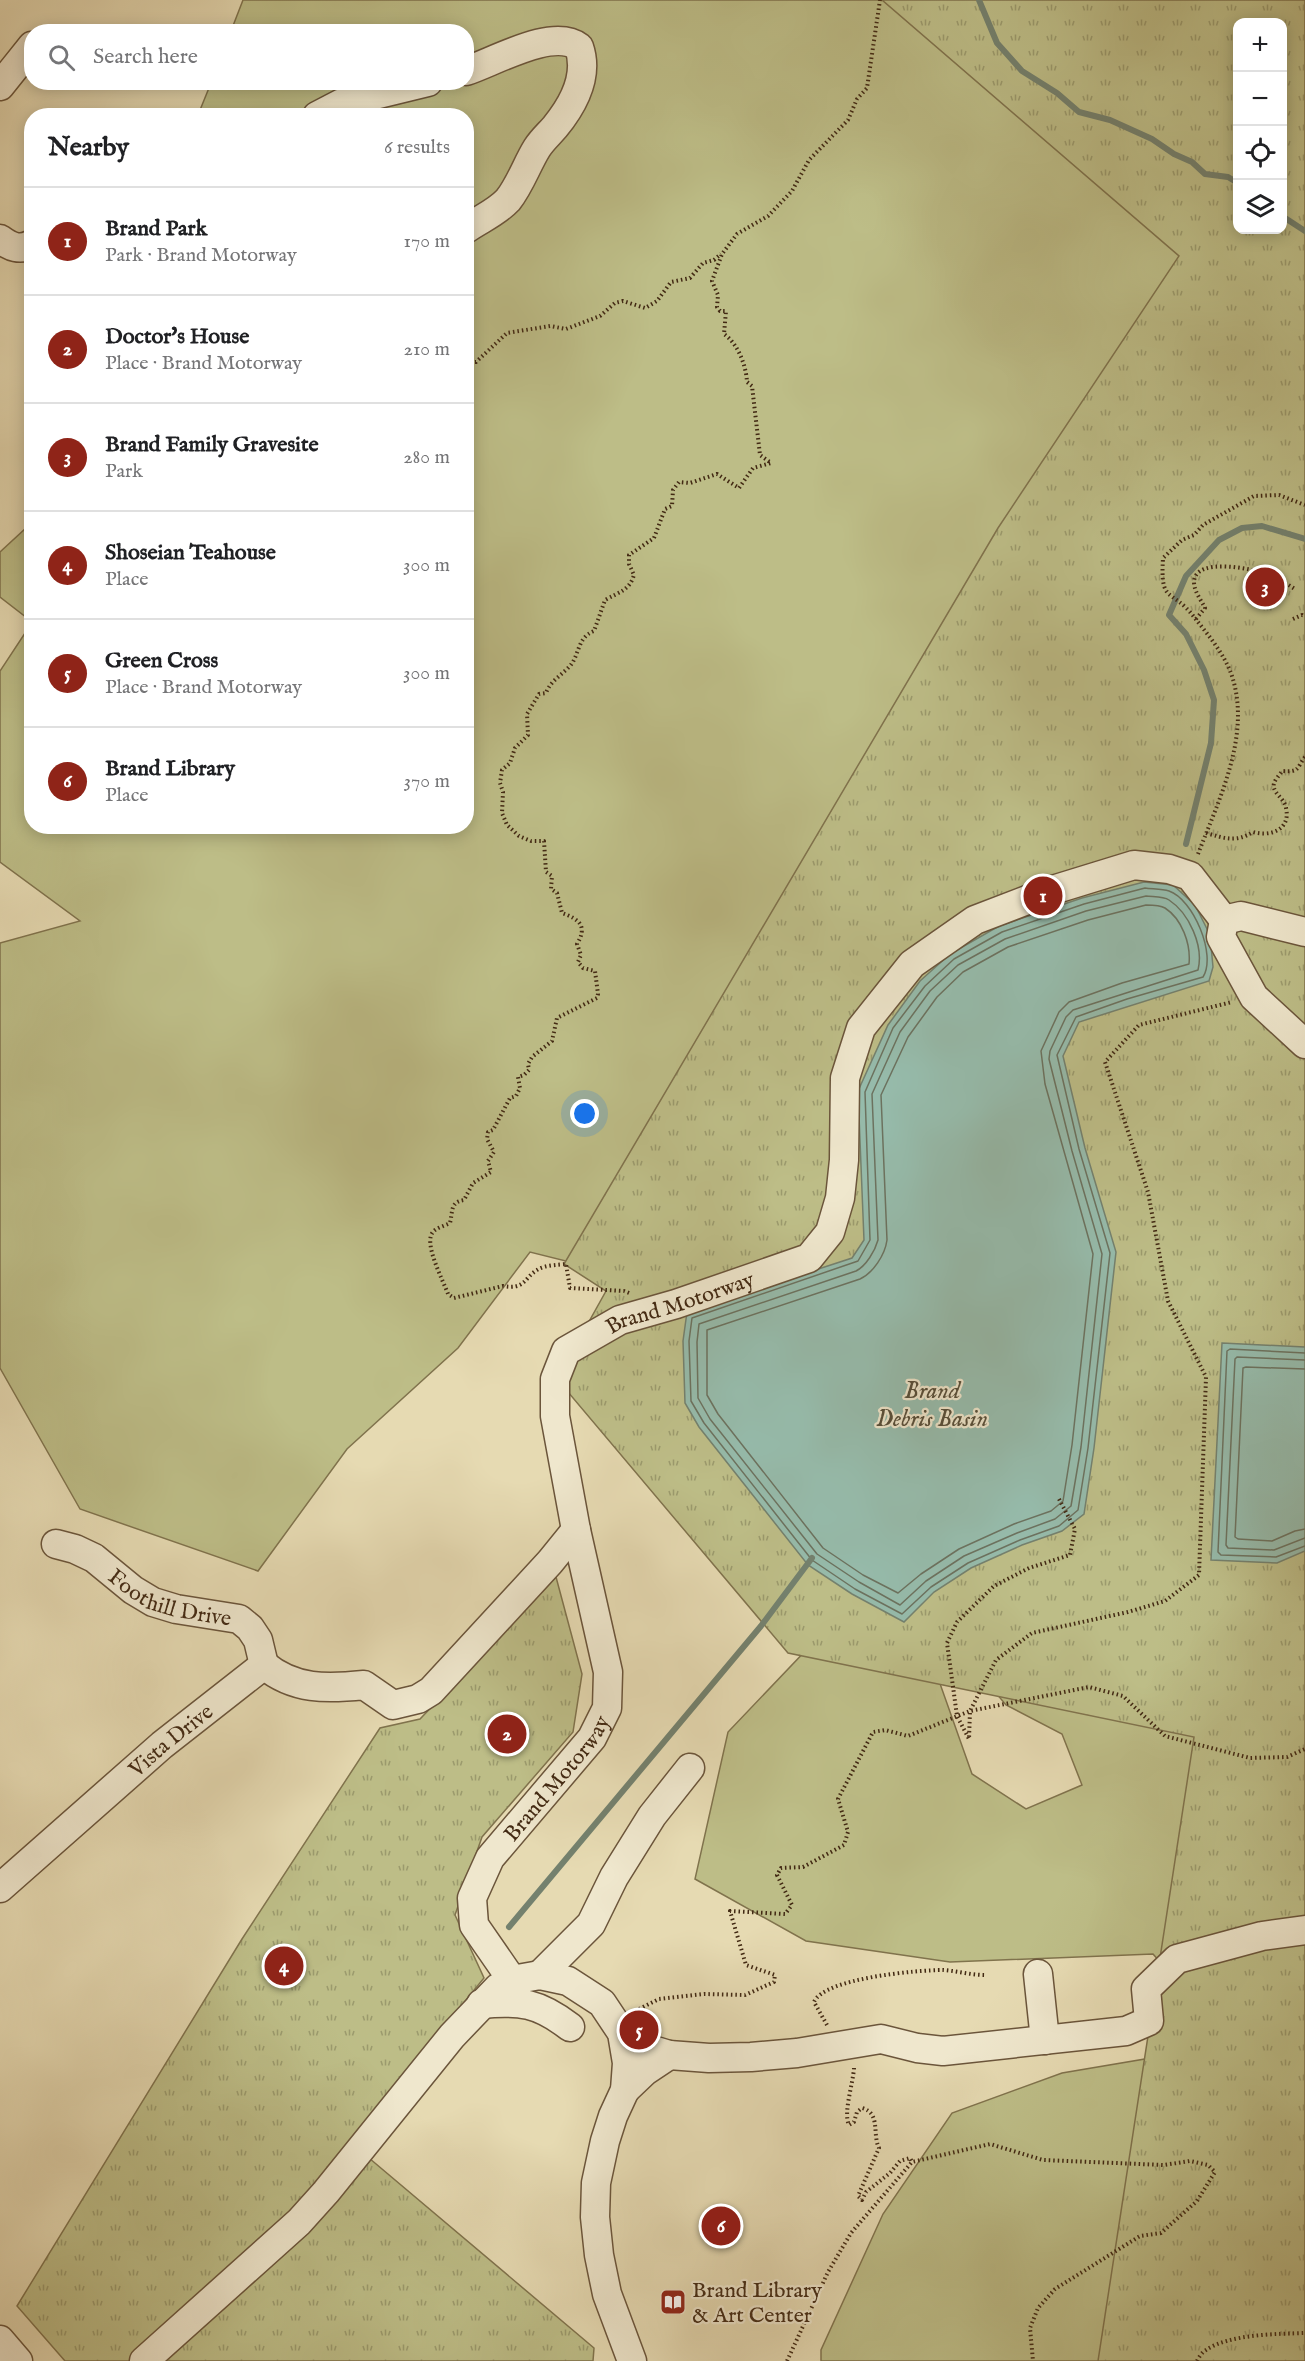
<!DOCTYPE html>
<html lang="en">
<head>
<meta charset="utf-8">
<style>
	body { margin:0; font-family:"IM FELL English",serif; background:#f2f2f2; color:#202124 }
	.controls { position:absolute; right:18px; top:18px; display:grid; overflow:hidden; border-radius:12px; box-shadow:0 3px 15px #0003 }
	.controls button { width:54px; height:54px; display:grid; place-items:center; padding:0; border:0; border-bottom:2px solid #e0e0e0; background:#fff; color:#202124; font:30px sans-serif }
	.you { position:absolute; left:585px; top:1114px; width:21px; height:21px; margin:-15px; border:4px solid #fff; border-radius:50%; background:#1a73e8; box-shadow:0 0 0 9px #1a73e833 }
	.badge { display:grid; place-items:center; width:39px; height:39px; border-radius:50%; background:#8f2418; color:#fff; font-size:20px; font-weight:700 }
	.pin { position:absolute; translate:-50% -50%; border:3px solid #fff; box-shadow:0 2px 6px #0006 }
	.list { margin:0; padding:0; list-style:none }
	h2 { display:flex; justify-content:space-between; align-items:center; height:78px; margin:0; padding:0 24px; font-size:26px }
	h2 small { font-size:20px; font-weight:400; color:#757577 }
	.list li { display:grid; grid-template-columns:39px 1fr auto; gap:18px; align-items:center; box-sizing:border-box; height:108px; padding:0 24px; border-top:2px solid #e0e0e0 }
	.list b { display:block; font-size:22px; white-space:nowrap }
	.list p { margin:0; font-size:20px; white-space:nowrap; color:#757577 }
	.list em { font-size:20px; font-style:normal; color:#757577 }
	.icon { flex:none; width:33px; height:33px; fill:none; stroke:currentColor; stroke-width:2; stroke-linecap:round; stroke-linejoin:round }
	.map { position:relative; flex:none; width:1305px; height:2361px; overflow:hidden }
	.search { position:absolute; background:#fff; box-shadow:0 3px 15px #0003; left:24px; top:24px; width:450px; height:66px; display:flex; align-items:center; gap:15px; box-sizing:border-box; padding:0 21px; border-radius:24px; color:#757577; font-size:22px }
	.panel { position:absolute; background:#fff; box-shadow:0 3px 15px #0003; left:24px; top:108px; width:450px; height:726px; border-radius:24px }
	.map>svg:first-child { display:block }
	.green { fill:#bdbd87; stroke:#80734d; stroke-width:1.5; fill-rule:evenodd }
	.park { fill:url(#park-tufts); stroke:#80734d; stroke-width:1.5; fill-rule:evenodd }
	.water { fill:#96bbab; stroke:#74816e; stroke-width:1.5 }
	.lines { fill:none; stroke-linecap:round; stroke-linejoin:round }
	.shore { stroke:#6c725f; stroke-width:1.5 }
	.stream { stroke:#74816e; stroke-width:6 }
	.minor-casing { stroke:#6b553b; stroke-width:31 }
	.path { stroke:#422913; stroke-width:4; stroke-dasharray:1.5 3; stroke-linecap:butt }
	.minor { stroke:#efe7cd; stroke-width:28 }
	.labels { text-anchor:middle; stroke-width:4.5; stroke-linejoin:round; paint-order:stroke }
	.street-label { font-size:22px; fill:#422913; stroke:#efe7cd }
	.poi-label { font-size:22px; fill:#422913; stroke:#efe7cd; text-anchor:start }
	.water-label { font-size:24px; font-style:italic; fill:#574e39; stroke:#efe7cd }
</style>
</head>
<body>
<div class="map">
<svg width="1305" height="2361" viewBox="0 0 1305 2361">
	<defs>
		<pattern id="park-tufts" width="24" height="20" patternUnits="userSpaceOnUse" patternTransform="scale(1.5)"><rect width="24" height="20" fill="#bdbd87"/><path d="M3 7l-1-3M5 7V3M7 7l1-3M15 17l-1-3M17 17v-4M19 17l1-3" fill="none" stroke="#9b9a6d"/></pattern>
	</defs>
	<rect width="100%" height="100%" fill="#e6dab2"/>
	<filter id="stains"><feTurbulence type="fractalNoise" baseFrequency=".00333" numOctaves="4"/><feColorMatrix values="0 0 0 0 .2 0 0 0 0 .09 0 0 0 0 .02 0 0 0 .5 -.17"/></filter>
	<radialGradient id="worn" r=".72"><stop offset=".6" stop-color="#630" stop-opacity="0"/><stop offset="1" stop-color="#630" stop-opacity=".3"/></radialGradient>
	<path class="green" d="M243,0H1305V2361H821V2350L883,2214L952,2113L1062,2073L1192,2051L1202,2009L1153,1954L950,1962L806,1941L695,1879L728,1732L832,1623L932,1661L972,1774L1026,1809L1082,1785L1062,1734L1006,1705L650,1282L530,1252L458,1348L347,1449L258,1571L80,1509L0,1368V943L80,921L0,862V671L31,624L32,826H466V116L198,115L211,83L466,82V32L231,31ZM1238,22H1282V230H1238Z
		M31,514L32,621H31L0,597V552L27,527Z"/>
	<path class="park" d="M882,0H1305V2361H1098L1194,1737L788,1653L557,1379L606,1291L564,1264L998,528L1179,256ZM1238,22H1282V230H1238Z
		M556,1577L582,1674L573,1732L482,1837L455,1915L484,1978L350,2142L594,2348L593,2361H65L17,2306L242,1939L380,1728L420,1719Z"/>
	<path class="water" d="M1144,882L1173,885L1195,905L1210,935L1213,967L1209,981L1079,1022L1063,1056L1085,1148L1116,1252L1094,1448L1084,1514L1062,1531L1022,1545L971,1568L934,1592L904,1622L852,1594L808,1565L699,1427L685,1403L683,1341L687,1312L852,1258L864,1240L858,1091L888,1025L920,981L950,954L999,926L1082,898Z
		M1222,1343L1305,1347V1551L1277,1563L1211,1560Z"/>
	<g class="lines">
		<path class="shore" d="M1145,888C1152,889 1162,889 1169,891C1193,899 1217,955 1203,977L1127,999L1076,1017L1057,1055L1079,1149L1110,1253L1088,1448L1078,1510L1059,1526L1020,1540L968,1563L931,1587L902,1614L855,1589L812,1560L704,1423L691,1401L689,1341L692,1318L858,1261L870,1240L865,1092L893,1028L925,986L954,959L1002,932L1084,904Z
			M1146,896C1153,897 1163,896 1169,900C1189,913 1204,946 1198,970L1073,1010L1066,1017L1050,1051L1049,1059L1072,1151L1102,1254L1081,1447L1071,1506L1055,1519L1017,1533L964,1556L926,1581L900,1605L859,1582L817,1554L710,1419L698,1398L697,1342L699,1324L856,1271C866,1266 875,1251 878,1240L872,1094L900,1032L930,991L958,965L1005,939L1086,911Z
			M1146,905C1152,905 1160,905 1165,908C1182,919 1191,944 1189,964L1122,983L1069,1002L1059,1012L1041,1051L1045,1084L1093,1254L1072,1445L1063,1501L1051,1511L1014,1524L959,1549L921,1574L898,1593L863,1575L823,1548L718,1414L707,1395V1330L860,1279C873,1273 885,1255 887,1240L881,1095L908,1037L937,997L963,972L1008,947L1088,920Z
			M1305,1353L1230,1349L1227,1351L1218,1552L1221,1555L1276,1557L1305,1546
			M1305,1360L1237,1357L1235,1359L1226,1545L1228,1548L1274,1550L1305,1538
			M1305,1369L1246,1367L1243,1368L1235,1537L1238,1539L1272,1541L1295,1531L1305,1529"/>
		<path class="stream" d="M979,0L997,43L1022,71L1057,93L1079,112L1110,120L1152,139L1174,154L1192,162L1205,174L1228,177L1238,183
			M1282,216L1305,231
			M1186,844L1211,743L1214,700L1204,670L1186,634L1169,615L1186,576L1219,540L1242,528L1262,526L1305,539
			M509,1927L761,1626L812,1558"/>
		<g class="minor-casing">
			<g id="minor">
				<path d="M466,71C494,62 553,27 579,47C589,76 573,105 555,127C549,134 542,140 537,148C527,164 520,185 508,200C496,213 480,219 466,229"/>
				<path d="M0,86L32,46"/>
				<path d="M317,116L342,103L428,82"/>
				<path d="M0,239C11,247 20,251 32,244"/>
				<path d="M1224,920L1221,937L1254,997L1305,1044"/>
				<path d="M1224,920L1241,916L1305,932"/>
				<path id="s1" d="M56,1544L75,1549L94,1558L133,1590L153,1602L176,1609L239,1619L250,1628L258,1640L264,1665"/>
				<path d="M264,1665C294,1690 327,1689 364,1685L393,1705L418,1699L431,1691L550,1562L576,1530"/>
				<path id="s2" d="M0,1888L162,1745L264,1665"/>
				<path d="M1038,1974L1045,2040"/>
				<path d="M540,1975L591,1924L614,1877L652,1816L690,1768"/>
				<path id="s3" d="M512,1980L474,1925L472,1898L490,1858L592,1738L607,1708L608,1672L576,1530L555,1416V1379L566,1351L620,1320L676,1304L809,1258L830,1232L840,1198L844,1160L845,1078L861,1028L912,964L975,920L1056,889L1134,865L1169,869L1190,876L1224,920"/>
				<path d="M481,2004C520,2000 539,2003 570,2027"/>
				<path d="M622,2033L646,2048L669,2055L645,2071L625,2090"/>
				<path d="M669,2055L709,2058L751,2057L797,2053L881,2039L917,2048L943,2051L1126,2031L1149,2021L1146,1989L1177,1959L1262,1936L1305,1930"/>
				<path d="M0,2340L18,2361"/>
				<path d="M144,2361L299,2222L326,2192L452,2036L498,1988L512,1980L540,1975L568,1981L602,2003L622,2033L627,2063L625,2090L613,2116L605,2141L596,2183L595,2217L599,2255L607,2294L632,2361"/>
			</g>
		</g>
		<path class="path" d="M466,362H476L507,333L550,326L566,329L600,316L615,303L623,301L645,308L657,301L671,282L690,278L703,263L714,260L721,254
			M1196,619L1205,608C1201,600 1194,591 1194,582C1195,556 1254,569 1270,575C1279,579 1287,584 1295,589
			M1293,619L1302,615L1305,617
			M1206,833C1224,838 1236,843 1253,832C1270,837 1291,830 1286,808C1285,800 1276,795 1274,788C1272,782 1279,776 1282,771C1300,772 1296,769 1305,757
			M1198,854C1218,802 1249,740 1234,683C1228,658 1209,636 1194,617C1171,587 1160,605 1163,558L1182,540L1194,535L1203,525L1254,496L1279,495L1305,505
			M629,1293L624,1291L570,1288L566,1264C558,1265 544,1265 537,1270C524,1278 525,1290 503,1286L454,1298L448,1294C443,1280 423,1243 433,1232C436,1228 444,1226 450,1223C453,1211 450,1202 464,1200L473,1183L491,1172L488,1161L494,1152L487,1139L488,1132L493,1130L510,1098L516,1096L520,1088L518,1077L524,1075L529,1070L528,1064L532,1057L552,1041L557,1018L597,998L598,994L595,971L583,968L578,962L581,955L577,944C588,926 579,919 562,913L557,893L551,889L552,876L546,872L544,841H531L519,836L507,825L502,813L503,792L500,783L502,770L510,763L515,748L528,735L527,714L539,694L546,693C550,682 560,676 568,668C580,657 576,638 594,631L605,600C619,592 629,591 634,575L629,564V555L654,538L665,509L672,506L673,490L679,482L690,483L717,474L739,488L753,468L771,463L760,455L752,386L747,382C746,365 738,344 724,334L726,311H720L717,307L718,295L712,281L722,254L737,234L768,216L792,191L809,160L848,120L857,99L867,88L880,0
			M1059,1499L1075,1529L1070,1555L1029,1568L994,1586L957,1622L947,1643L957,1716L969,1739L970,1711L996,1660L1032,1633L1128,1612L1165,1601L1199,1575L1206,1377L1168,1301L1148,1192L1105,1062L1139,1025L1232,1002
			M635,2011L659,1999L704,1994L745,1995L774,1982L775,1975L746,1965L730,1911L785,1914L792,1905L777,1875L781,1868L803,1867L844,1845L848,1832L838,1799L873,1732L885,1730L908,1736L970,1711L1089,1687L1123,1696L1165,1736L1250,1758L1287,1757L1305,1749
			M827,2025L814,2002C824,1978 918,1970 943,1970C957,1971 971,1975 985,1975
			M854,2068C853,2084 843,2113 849,2125L854,2122L857,2112L862,2108C881,2113 872,2134 879,2148L858,2196L862,2200L866,2192L890,2173L900,2161L910,2158L912,2162
			M787,2361L828,2272L851,2233L912,2162L990,2144L1043,2160L1164,2165L1190,2161L1208,2165L1215,2172L1197,2201L1161,2233L1140,2236L1055,2289L1038,2308L1030,2328L1033,2361
			M1197,2361C1199,2357 1202,2352 1206,2350C1230,2334 1276,2334 1305,2333"/>
		<use href="#minor" class="minor"/>
	</g>
	<defs>
		<g id="library-square" transform="scale(1.35)"><rect x="-9" y="-9" width="18" height="18" rx="4" fill="#8f2418" stroke="#efe7cd"/><path d="M-6-4Q-3-5.5-.7-3.5V5Q-3 3-6 4ZM6-4Q3-5.5 .7-3.5V5Q3 3 6 4Z" fill="#fff"/></g>
	</defs>
	<g fill-rule="evenodd">
		<use href="#library-square" x="673" y="2302"/>
	</g>
	<g class="labels">
		<g class="street-label">
			<text dy="8" stroke="none"><textPath href="#s3" startOffset="818">Brand Motorway</textPath></text>
			<text dy="8" stroke="none"><textPath href="#s1" startOffset="129">Foothill Drive</textPath></text>
			<text dy="8" stroke="none"><textPath href="#s2" startOffset="226">Vista Drive</textPath></text>
			<text dy="8" stroke="none"><textPath href="#s3" startOffset="242">Brand Motorway</textPath></text>
		</g>
		<g class="poi-label">
			<text x="692" y="2297">Brand Library<tspan x="692" dy="25">&amp; Art Center</tspan></text>
		</g>
		<g class="water-label">
			<text x="932" y="1398">Brand<tspan x="932" dy="28">Debris Basin</tspan></text>
		</g>
	</g>
	<rect width="100%" height="100%" filter="url(#stains)"/>
	<rect width="100%" height="100%" fill="url(#worn)"/>
</svg>
<div class="controls">
<button>+</button>
<button>−</button>
<button><svg class="icon" aria-label="locate" viewBox="0 0 24 24"><circle cx="12" cy="12" r="6"/><path d="M12 2v4M12 18v4M2 12h4M18 12h4"/></svg></button>
<button><svg class="icon" aria-label="layers" viewBox="0 0 24 24"><path d="M12 4l9 5-9 5-9-5zM3 14l9 5 9-5"/></svg></button>
</div>
<div class="you"></div>
<div class="pin badge" style="left:1043px;top:896px">1</div>
<div class="pin badge" style="left:507px;top:1734px">2</div>
<div class="pin badge" style="left:1265px;top:587px">3</div>
<div class="pin badge" style="left:284px;top:1966px">4</div>
<div class="pin badge" style="left:639px;top:2030px">5</div>
<div class="pin badge" style="left:721px;top:2226px">6</div>
<div class="search"><svg class="icon" aria-label="search" viewBox="0 0 24 24"><circle cx="10" cy="10" r="6"/><path d="M15 15l6 6"/></svg>Search here</div>
<section class="panel">
<h2>Nearby<small>6 results</small></h2>
<ul class="list">
<li><span class="badge">1</span><div><b>Brand Park</b><p>Park · Brand Motorway</p></div><em>170 m</em></li>
<li><span class="badge">2</span><div><b>Doctor's House</b><p>Place · Brand Motorway</p></div><em>210 m</em></li>
<li><span class="badge">3</span><div><b>Brand Family Gravesite</b><p>Park</p></div><em>280 m</em></li>
<li><span class="badge">4</span><div><b>Shoseian Teahouse</b><p>Place</p></div><em>300 m</em></li>
<li><span class="badge">5</span><div><b>Green Cross</b><p>Place · Brand Motorway</p></div><em>300 m</em></li>
<li><span class="badge">6</span><div><b>Brand Library</b><p>Place</p></div><em>370 m</em></li>
</ul>
</section>
</div>
</body>
</html>
